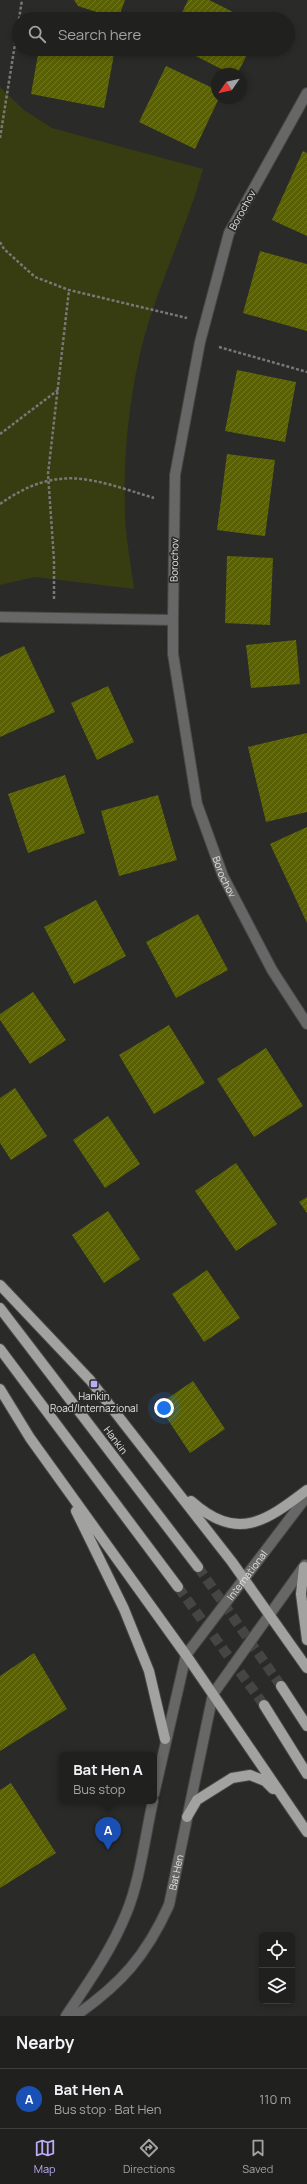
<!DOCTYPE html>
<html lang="en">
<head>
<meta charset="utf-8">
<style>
	body { margin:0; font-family:Manrope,sans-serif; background:#282827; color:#f1f3f6 }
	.controls { position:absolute; right:12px; bottom:12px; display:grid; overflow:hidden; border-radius:6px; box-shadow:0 2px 6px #0003 }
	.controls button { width:36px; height:36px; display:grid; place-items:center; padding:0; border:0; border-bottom:1px solid #3d3e3c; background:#20201e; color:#f1f3f6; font:20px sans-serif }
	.compass { position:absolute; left:211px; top:68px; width:36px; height:36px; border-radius:50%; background:#20201e; box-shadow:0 2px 6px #0003; rotate:236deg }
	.you { position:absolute; left:164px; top:1408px; width:14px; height:14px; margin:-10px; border:3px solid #fff; border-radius:50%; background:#1a73e8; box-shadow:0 0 0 6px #1a73e833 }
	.badge { display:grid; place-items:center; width:26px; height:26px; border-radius:50%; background:#bcaaf6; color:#fff; font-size:13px; font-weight:700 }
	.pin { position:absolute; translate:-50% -33px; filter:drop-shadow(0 1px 2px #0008) }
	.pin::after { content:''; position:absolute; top:21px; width:14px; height:12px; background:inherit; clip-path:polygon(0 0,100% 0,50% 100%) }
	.popup { position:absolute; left:59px; top:1752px; width:98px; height:52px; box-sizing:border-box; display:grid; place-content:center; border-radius:6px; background:#20201e; filter:drop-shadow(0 1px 3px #0005); font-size:13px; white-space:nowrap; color:#a2a3a4 }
	.popup b { font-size:15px; color:#f1f3f6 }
	.popup::after { content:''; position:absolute; left:50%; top:100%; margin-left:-8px; border:8px solid transparent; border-top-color:#20201e }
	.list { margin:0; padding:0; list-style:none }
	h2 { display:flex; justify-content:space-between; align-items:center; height:52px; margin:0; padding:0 16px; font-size:17px }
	h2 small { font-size:13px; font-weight:400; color:#a2a3a4 }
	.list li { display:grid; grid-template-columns:26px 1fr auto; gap:12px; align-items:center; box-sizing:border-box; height:60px; padding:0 16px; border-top:1px solid #3d3e3c }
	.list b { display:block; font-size:15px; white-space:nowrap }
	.list p { margin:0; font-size:13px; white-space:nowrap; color:#a2a3a4 }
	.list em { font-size:13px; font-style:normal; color:#a2a3a4 }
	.icon { flex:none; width:22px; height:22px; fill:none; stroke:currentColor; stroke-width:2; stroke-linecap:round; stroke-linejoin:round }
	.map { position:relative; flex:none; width:307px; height:2016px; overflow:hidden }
	.search { position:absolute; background:#20201e; box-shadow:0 2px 6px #0003; left:12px; right:12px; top:12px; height:44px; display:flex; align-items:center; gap:10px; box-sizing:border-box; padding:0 14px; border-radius:22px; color:#a2a3a4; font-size:15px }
	.sheet { height:112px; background:#20201e }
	nav { display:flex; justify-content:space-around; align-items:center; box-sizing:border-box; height:56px; border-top:1px solid #3d3e3c; background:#20201e; font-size:11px; color:#a2a3a4 }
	nav a { display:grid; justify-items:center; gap:2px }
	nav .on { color:#bcaaf6 }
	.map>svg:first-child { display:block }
	.park { fill:#383c11 }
	.building { fill:url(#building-hatch) }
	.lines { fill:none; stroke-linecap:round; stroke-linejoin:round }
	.major-tunnel { stroke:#454644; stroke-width:10; stroke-dasharray:10 5; stroke-linecap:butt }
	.minor-casing { stroke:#474745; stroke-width:12 }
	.major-casing { stroke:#474745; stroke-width:12 }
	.path { stroke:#787977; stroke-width:2.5; stroke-dasharray:3 2; stroke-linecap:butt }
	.minor { stroke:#666766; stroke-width:10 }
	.major { stroke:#a2a3a0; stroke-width:10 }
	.poi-dot { fill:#bcaaf6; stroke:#2a2a28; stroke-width:1.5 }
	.labels { text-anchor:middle; stroke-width:3.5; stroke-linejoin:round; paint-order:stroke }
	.street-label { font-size:10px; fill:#e1e2e0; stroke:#2a2a28 }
	.poi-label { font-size:10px; fill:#e1e2e0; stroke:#2a2a28 }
</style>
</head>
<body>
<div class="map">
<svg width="307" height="2016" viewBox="0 0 307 2016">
	<defs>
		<pattern id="building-hatch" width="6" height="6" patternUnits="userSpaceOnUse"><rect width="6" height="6" fill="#5a6105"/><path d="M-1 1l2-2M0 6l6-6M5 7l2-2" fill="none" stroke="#717729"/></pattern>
	</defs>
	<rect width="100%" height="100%" fill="#2a2a28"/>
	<path class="park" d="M0,87L24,110L52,128L203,169C189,220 166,268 150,318C131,377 123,448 125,510C125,536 131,563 134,589L35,577L0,585Z"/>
	<path class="building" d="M74,0H125L118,19L78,6Z
		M188,0H209L247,19H179Z
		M39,49H115L104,108L31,94Z
		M182,49H250L237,74H231Z
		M166,66L217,90V98H219L195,149L139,122Z
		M303,151L307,153V236L272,220Z
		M260,251L307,264V331L243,313Z
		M237,370L296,382L285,442L225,431Z
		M227,454L275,460L265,536L217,530Z
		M227,556L273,558L270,625L225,623Z
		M296,640L300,684L251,688L246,645Z
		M24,646L55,712L0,737V657Z
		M108,686L134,742L97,760L71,703Z
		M307,733V812L266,822L248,747Z
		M65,775L85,833L28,853L8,794Z
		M158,795L177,860L119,876L101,811Z
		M307,827V923L270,844Z
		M96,900L126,956L74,984L44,927Z
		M198,914L228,970L176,998L146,942Z
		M33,992L66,1040L30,1064L0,1020V1014Z
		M169,1025L205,1083L154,1114L119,1055Z
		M266,1048L303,1106L254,1137L217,1079Z
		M15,1088L47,1136L11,1160L0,1143V1098Z
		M108,1116L140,1164L105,1188L73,1140Z
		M236,1163L277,1224L236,1251L195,1191Z
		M307,1197V1213L299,1202Z
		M108,1211L140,1259L104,1283L72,1235Z
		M207,1270L240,1318L204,1342L172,1294Z
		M193,1381L225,1429L190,1453L158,1405Z
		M34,1653L67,1709L0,1751V1676Z
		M11,1783L56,1853L0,1888V1790Z"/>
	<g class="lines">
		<path class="major-tunnel" d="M198,1567L281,1686
			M178,1587L264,1705"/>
		<g class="minor-casing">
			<g id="minor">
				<path id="s1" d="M307,93L229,233L200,342L175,475L173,620V654L197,804L223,876L272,970L307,1024"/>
				<path d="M0,617L173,620"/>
				<path id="s2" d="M154,1794L186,1655L307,1496"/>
				<path d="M66,2016C88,1983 111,1951 126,1914C140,1881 145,1836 153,1801"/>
				<path id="s3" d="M75,2016C121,1984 146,1956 169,1905L213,1694L305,1565"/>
			</g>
		</g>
		<g class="major-casing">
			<path id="major" d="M0,1285L90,1380L232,1562L307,1668
				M0,1308L198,1567
				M0,1349L178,1587
				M0,1389L30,1438L186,1655L307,1832
				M191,1501C237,1542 265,1522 307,1490
				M76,1511L124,1609L149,1671L165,1739
				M304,1567L301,1594L307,1640
				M281,1686L307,1726
				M264,1705L307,1774
				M187,1817L197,1800L232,1778L250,1775L265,1781L273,1789"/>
		</g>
		<path class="path" d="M0,138L22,0
			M0,242L4,249L35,277L69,290L187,318
			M219,347L307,372
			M0,434L58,390
			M0,504C58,463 92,479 154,498
			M54,599V560L48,474L69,290"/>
		<use href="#minor" class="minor"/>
		<use href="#major" class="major"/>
	</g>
	<rect class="poi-dot" x="90" y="1380" width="8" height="8" rx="2"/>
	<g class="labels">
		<g class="street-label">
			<text transform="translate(242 210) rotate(-61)" y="4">Borochov</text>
			<text transform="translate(174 560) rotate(-89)" y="4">Borochov</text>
			<text dy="4" stroke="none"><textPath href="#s1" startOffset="817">Borochov</textPath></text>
			<text transform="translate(116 1440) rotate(53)" y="4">Hankin</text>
			<text dy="4" stroke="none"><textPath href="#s2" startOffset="243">International</textPath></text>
			<text dy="4" stroke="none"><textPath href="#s3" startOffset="181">Bat Hen</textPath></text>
		</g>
		<g class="poi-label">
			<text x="94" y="1400">Hankin<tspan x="94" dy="12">Road/Internazional</tspan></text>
		</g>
	</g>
</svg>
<div class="controls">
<button><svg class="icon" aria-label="locate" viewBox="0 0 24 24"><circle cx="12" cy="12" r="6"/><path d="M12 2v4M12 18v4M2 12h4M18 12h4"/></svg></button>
<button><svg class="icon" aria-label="layers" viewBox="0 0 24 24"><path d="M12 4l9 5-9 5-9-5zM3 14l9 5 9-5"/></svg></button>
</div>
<svg class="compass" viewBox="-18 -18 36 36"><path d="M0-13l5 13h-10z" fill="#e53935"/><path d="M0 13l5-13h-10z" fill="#a2a3a4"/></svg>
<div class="you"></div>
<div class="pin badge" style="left:108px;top:1850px;background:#1a4fb4">A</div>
<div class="popup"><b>Bat Hen A</b>Bus stop</div>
<div class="search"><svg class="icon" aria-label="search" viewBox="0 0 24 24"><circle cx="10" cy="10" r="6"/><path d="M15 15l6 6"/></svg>Search here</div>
</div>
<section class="sheet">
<h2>Nearby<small></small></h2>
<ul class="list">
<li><span class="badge" style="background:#1a4fb4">A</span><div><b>Bat Hen A</b><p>Bus stop · Bat Hen</p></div><em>110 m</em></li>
</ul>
</section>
<nav>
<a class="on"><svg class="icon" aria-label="map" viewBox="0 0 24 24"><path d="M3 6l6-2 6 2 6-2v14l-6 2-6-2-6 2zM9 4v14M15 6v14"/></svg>Map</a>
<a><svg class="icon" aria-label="directions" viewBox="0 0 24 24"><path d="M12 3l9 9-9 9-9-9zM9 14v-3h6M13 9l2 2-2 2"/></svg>Directions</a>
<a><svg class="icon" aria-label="saved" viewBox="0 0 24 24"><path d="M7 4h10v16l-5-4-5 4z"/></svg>Saved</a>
</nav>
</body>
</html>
